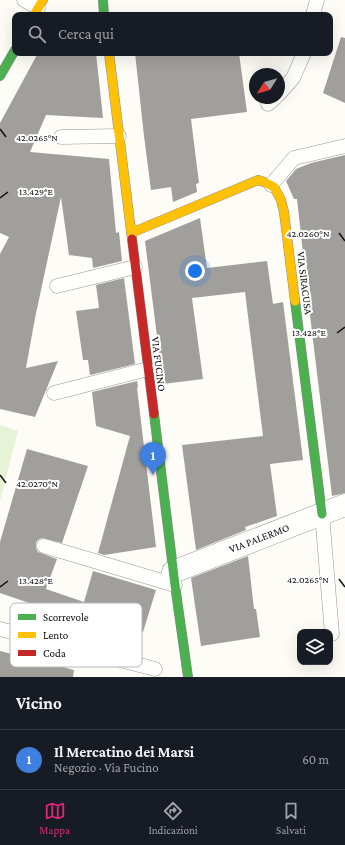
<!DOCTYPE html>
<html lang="it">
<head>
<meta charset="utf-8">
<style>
	body { margin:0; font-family:"Crimson Pro",serif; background:#20242c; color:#f1f3f6 }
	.controls { position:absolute; right:12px; bottom:12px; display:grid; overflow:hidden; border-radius:8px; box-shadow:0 4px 16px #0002 }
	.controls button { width:36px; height:36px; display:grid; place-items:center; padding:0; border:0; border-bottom:1px solid #363941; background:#171b24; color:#f1f3f6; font:20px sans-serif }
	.compass { position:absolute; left:249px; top:68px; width:36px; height:36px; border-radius:50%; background:#171b24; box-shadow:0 4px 16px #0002; rotate:233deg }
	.you { position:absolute; left:195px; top:271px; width:14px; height:14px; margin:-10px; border:3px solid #fff; border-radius:50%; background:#1a73e8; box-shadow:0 0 0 6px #1a73e833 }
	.badge { display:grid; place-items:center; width:26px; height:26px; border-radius:50%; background:#db2777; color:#fff; font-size:13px; font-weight:700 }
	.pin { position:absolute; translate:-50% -33px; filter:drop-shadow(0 1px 2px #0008) }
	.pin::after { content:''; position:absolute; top:21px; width:14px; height:12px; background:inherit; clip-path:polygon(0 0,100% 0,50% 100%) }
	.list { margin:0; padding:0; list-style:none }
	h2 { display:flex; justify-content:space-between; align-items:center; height:52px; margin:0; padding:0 16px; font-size:17px }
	h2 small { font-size:13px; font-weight:400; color:#9ea1a6 }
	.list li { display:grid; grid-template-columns:26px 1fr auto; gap:12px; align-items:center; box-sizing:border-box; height:60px; padding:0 16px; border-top:1px solid #363941 }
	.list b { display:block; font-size:15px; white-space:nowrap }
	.list p { margin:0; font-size:13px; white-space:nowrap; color:#9ea1a6 }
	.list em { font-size:13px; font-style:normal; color:#9ea1a6 }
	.icon { flex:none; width:22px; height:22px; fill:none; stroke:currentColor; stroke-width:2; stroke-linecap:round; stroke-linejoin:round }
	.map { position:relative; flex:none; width:345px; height:677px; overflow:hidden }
	.search { position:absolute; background:#171b24; box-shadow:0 4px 16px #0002; left:12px; right:12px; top:12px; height:44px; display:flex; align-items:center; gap:10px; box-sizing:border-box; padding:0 14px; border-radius:8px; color:#9ea1a6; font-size:15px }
	.sheet { height:112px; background:#171b24 }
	nav { display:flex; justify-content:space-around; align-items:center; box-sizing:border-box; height:56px; border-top:1px solid #363941; background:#171b24; font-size:11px; color:#9ea1a6 }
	nav a { display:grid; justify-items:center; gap:2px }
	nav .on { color:#db2777 }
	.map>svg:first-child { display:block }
	.green { fill:#e7f3d7 }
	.building { fill:#a19f9c }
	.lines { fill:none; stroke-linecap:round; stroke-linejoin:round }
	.lane-casing { stroke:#979795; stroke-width:15 }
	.street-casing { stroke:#979795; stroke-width:23 }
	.fast-casing { stroke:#8e8d8b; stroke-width:10 }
	.slow-casing { stroke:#8e8d8b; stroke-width:10 }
	.jam-casing { stroke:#8e8d8b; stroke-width:10 }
	.lane { stroke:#fffffe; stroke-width:14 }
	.street { stroke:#fffffe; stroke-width:22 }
	.fast { stroke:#4caf50; stroke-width:9 }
	.slow { stroke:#ffc107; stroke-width:9 }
	.jam { stroke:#c62828; stroke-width:9 }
	.ticks { fill:none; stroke:#111; stroke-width:1.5 }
	.labels { text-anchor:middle; stroke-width:4; stroke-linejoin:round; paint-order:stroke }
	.street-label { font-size:11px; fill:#111; stroke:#fff }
	.key { fill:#fff; stroke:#b8b8b8; stroke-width:1 }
	.key-label { font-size:11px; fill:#111 }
	.ticks-label { font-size:10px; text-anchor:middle; fill:#111; stroke:#fff; stroke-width:4; stroke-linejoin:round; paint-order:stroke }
</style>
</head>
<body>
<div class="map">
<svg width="345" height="677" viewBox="0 0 345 677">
	<rect width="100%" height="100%" fill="#fdfcf7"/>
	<path class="green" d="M0,425L18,431L0,501Z"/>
	<path class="building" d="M341,37L345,38V103L323,93Z
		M38,53H96L103,118L46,115L30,152L109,159L116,233L119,232L122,261L93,268L92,258L69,255L61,197L35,318L26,368L58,361L35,417L0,409V254L9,237L0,233V123Z
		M135,53H239L247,112L191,119L199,183L196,184L197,192L173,202L171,187L151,190L144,136Z
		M345,155V493L332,496L308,299H311L305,253H303L297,199H294L286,181L296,169L311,163Z
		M200,218L207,268L267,261L273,304L283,302L303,460L270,464L277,516L245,527L246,530L196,550L182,445L263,436L245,292L192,298L203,379L163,384L145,241Z
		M124,278L135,364L90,375L88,360H83L76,311L99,308L96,285Z
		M137,381L138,387L137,388L156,547L104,555L98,553L130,436L96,426L92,392Z
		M27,449L88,466L62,543L42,538L38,540L36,543V548L38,552L57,559L46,589L84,602L93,571L156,590L143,632L117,623L114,632L0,593V542Z
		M248,556L254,609H256L260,637L201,646L191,578Z
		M0,651L74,670L73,677H0Z"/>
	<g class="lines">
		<g class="lane-casing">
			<path id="lane" d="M24,0L38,8
				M313,15L317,0
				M279,94L293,78L304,53
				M268,104L275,98
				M61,137L119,136
				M271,185L294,158L345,146
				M57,286L135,267
				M54,393L148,369
				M322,514L332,634
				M44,546L175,585
				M0,629L155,669"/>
		</g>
		<g class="street-casing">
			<path id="street" d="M173,572L345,505"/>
		</g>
		<g class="fast-casing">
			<path id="fast" d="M103,0L104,15
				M0,76L15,50
				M295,301L322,514
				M154,414L175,585L188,677"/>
		</g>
		<g class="slow-casing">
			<path id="slow" d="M34,15L43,0
				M109,53L132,239
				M131,233L258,180L264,182L274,187L281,200L284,212L295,301"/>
		</g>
		<g class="jam-casing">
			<path id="jam" d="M132,239L154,414"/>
		</g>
		<use href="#lane" class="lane"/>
		<use href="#street" class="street"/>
		<use href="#fast" class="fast"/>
		<use href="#slow" class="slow"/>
		<use href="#jam" class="jam"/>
	</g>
	<path class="ticks" d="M0,129L6,137M0,198L8,192M339,233L345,241M337,333L345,327M0,475L6,483M339,579L345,587M0,587L8,581"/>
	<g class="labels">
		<g class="street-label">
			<text transform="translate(305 283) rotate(83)" y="4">VIA SIRACUSA</text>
			<text transform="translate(159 364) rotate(83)" y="4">VIA FUCINO</text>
			<text transform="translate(259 538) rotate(-21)" y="4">VIA PALERMO</text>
		</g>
	</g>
	<rect x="10" y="603" width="132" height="64" rx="6" class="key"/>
	<rect x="18" y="614" width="18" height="6" fill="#4caf50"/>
	<rect x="18" y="632" width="18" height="6" fill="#ffc107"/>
	<rect x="18" y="650" width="18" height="6" fill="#c62828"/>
	<g class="key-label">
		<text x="43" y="621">Scorrevole</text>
		<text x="43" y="639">Lento</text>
		<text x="43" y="657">Coda</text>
	</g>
	<g class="ticks-label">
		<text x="37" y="141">42.0265°N</text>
		<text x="36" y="195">13.429°E</text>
		<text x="308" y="237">42.0260°N</text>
		<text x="309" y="336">13.428°E</text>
		<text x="37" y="487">42.0270°N</text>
		<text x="308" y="583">42.0265°N</text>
		<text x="36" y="584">13.428°E</text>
	</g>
</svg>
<div class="controls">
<button><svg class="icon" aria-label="layers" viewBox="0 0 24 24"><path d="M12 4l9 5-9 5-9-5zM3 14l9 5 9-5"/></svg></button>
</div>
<svg class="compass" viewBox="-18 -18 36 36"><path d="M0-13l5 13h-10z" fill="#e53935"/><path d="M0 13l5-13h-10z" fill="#9ea1a6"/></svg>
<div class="you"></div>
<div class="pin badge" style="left:153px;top:475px;background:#3f7fe0">1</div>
<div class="search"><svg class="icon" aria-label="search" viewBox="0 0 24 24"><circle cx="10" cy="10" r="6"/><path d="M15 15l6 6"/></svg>Cerca qui</div>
</div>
<section class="sheet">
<h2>Vicino<small></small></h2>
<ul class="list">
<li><span class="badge" style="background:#3f7fe0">1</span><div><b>Il Mercatino dei Marsi</b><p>Negozio · Via Fucino</p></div><em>60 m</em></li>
</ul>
</section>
<nav>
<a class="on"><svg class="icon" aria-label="map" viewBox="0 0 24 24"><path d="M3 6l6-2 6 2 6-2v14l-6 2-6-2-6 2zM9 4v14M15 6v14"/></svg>Mappa</a>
<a><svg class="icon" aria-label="directions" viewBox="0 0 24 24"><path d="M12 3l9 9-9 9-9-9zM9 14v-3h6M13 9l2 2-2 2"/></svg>Indicazioni</a>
<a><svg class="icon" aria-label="saved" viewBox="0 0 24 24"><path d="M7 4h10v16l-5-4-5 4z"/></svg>Salvati</a>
</nav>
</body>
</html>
